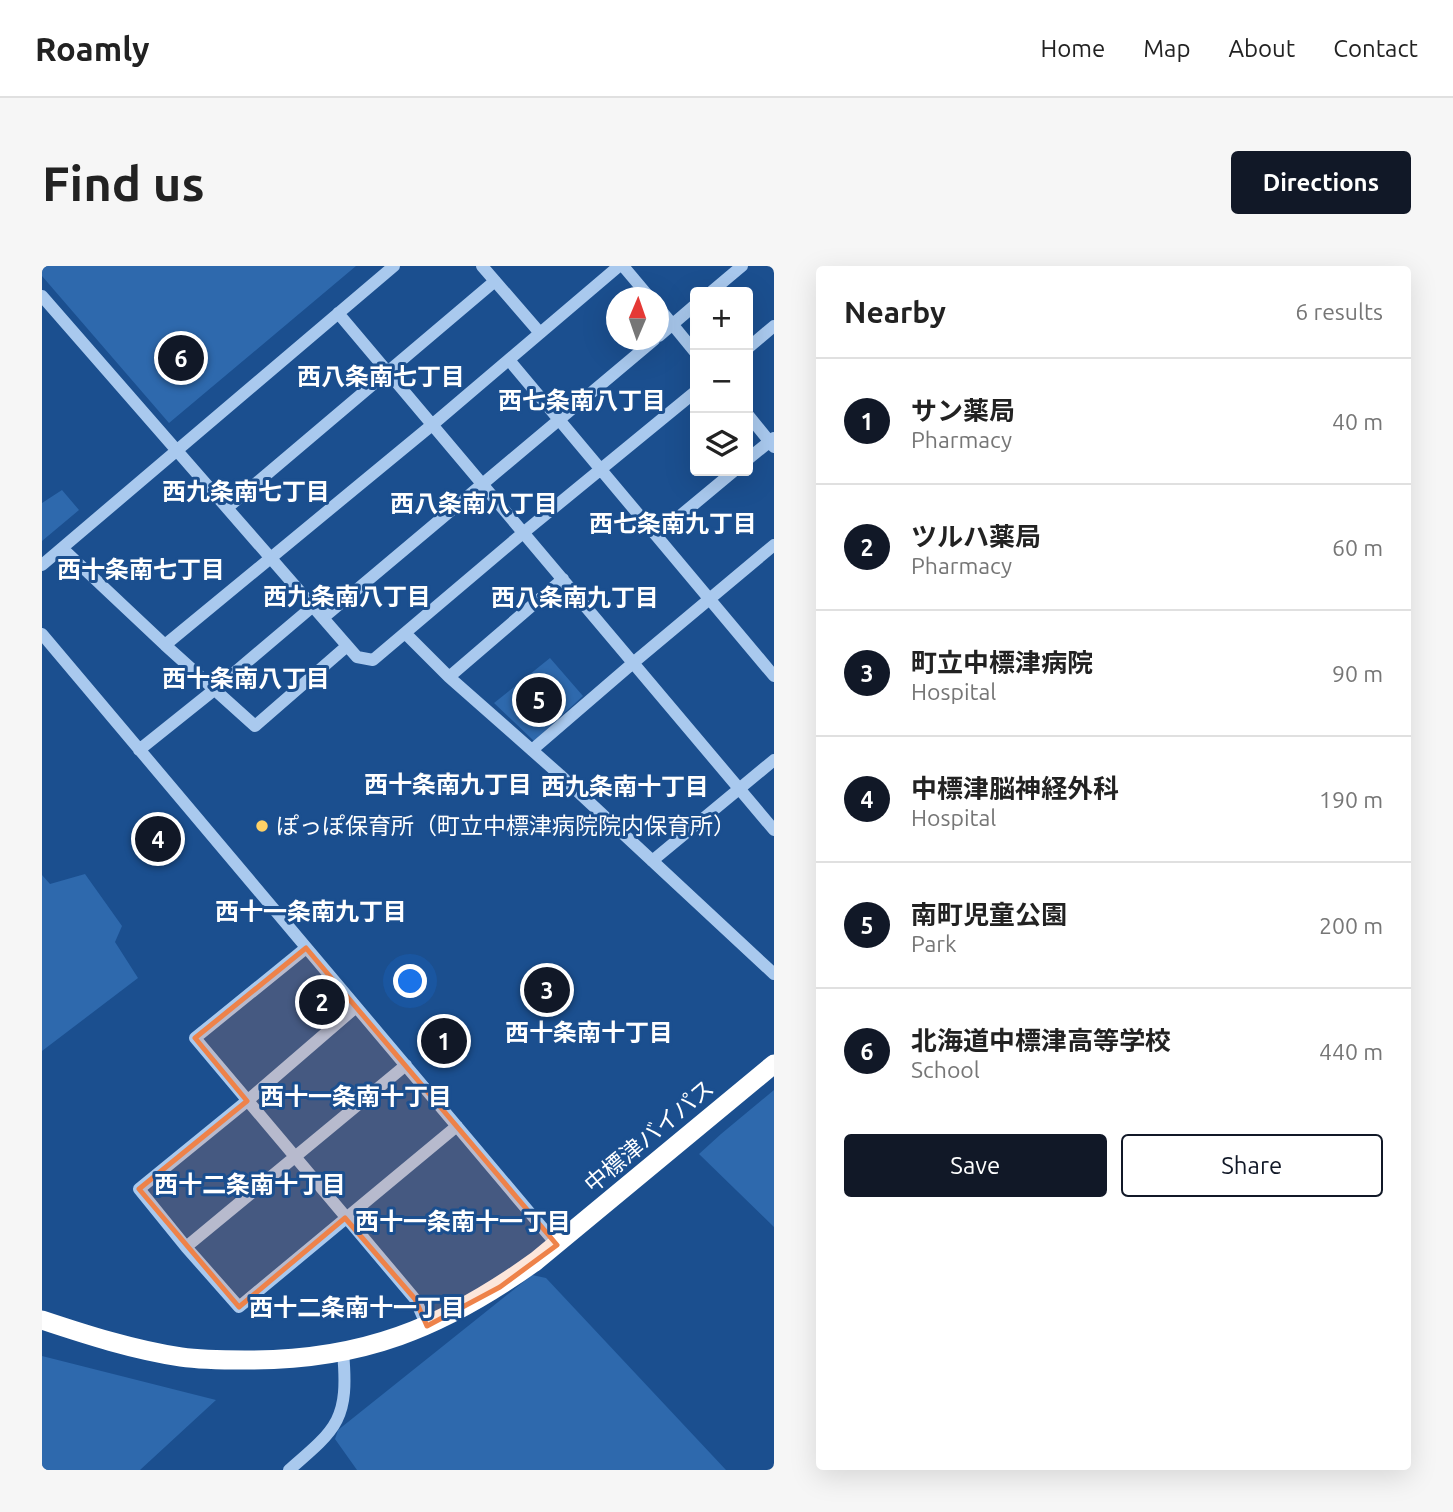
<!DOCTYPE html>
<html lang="en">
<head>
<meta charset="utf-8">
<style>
	body { margin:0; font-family:Ubuntu,"Noto Sans JP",sans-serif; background:#f6f6f6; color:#222 }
	.controls { position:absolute; right:21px; top:21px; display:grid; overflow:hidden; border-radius:7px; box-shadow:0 7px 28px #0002 }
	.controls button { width:63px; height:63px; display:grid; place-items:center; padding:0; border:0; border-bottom:2px solid #e0e0e0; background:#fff; color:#222; font:35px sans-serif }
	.compass { position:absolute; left:564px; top:21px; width:63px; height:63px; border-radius:50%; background:#fff; box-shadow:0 7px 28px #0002; rotate:2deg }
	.you { position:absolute; left:369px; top:716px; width:24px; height:24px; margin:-18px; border:5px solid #fff; border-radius:50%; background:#1a73e8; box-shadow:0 0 0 10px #1a73e833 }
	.badge { display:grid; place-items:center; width:46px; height:46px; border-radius:50%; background:#111827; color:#fff; font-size:23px; font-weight:700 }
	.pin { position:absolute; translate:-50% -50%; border:4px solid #fff; box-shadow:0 2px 7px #0006 }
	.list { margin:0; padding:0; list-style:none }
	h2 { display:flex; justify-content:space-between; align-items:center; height:91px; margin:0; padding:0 28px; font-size:30px }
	h2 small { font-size:23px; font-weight:400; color:#767676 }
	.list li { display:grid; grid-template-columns:46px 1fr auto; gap:21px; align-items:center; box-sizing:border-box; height:126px; padding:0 28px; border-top:2px solid #e0e0e0 }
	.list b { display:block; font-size:26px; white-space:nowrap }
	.list p { margin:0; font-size:23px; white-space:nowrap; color:#767676 }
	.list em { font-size:23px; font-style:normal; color:#767676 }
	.actions { display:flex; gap:14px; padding:21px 28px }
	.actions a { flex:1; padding:16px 0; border:2px solid #111827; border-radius:7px; text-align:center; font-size:24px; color:#111827 }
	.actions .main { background:#111827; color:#fff }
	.icon { flex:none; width:38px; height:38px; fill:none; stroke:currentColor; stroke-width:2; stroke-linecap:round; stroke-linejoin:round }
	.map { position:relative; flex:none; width:732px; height:1204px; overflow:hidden; border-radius:7px }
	header { display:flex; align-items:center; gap:42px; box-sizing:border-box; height:98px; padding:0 35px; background:#fff; border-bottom:2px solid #e0e0e0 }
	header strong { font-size:33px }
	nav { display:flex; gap:38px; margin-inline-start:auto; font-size:24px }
	.intro { display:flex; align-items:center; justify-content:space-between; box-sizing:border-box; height:168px; padding:0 42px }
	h1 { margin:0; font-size:49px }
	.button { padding:18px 32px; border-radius:7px; background:#111827; color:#fff; font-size:24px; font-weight:700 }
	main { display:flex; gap:42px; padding:0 42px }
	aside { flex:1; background:#fff; border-radius:7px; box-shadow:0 7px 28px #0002 }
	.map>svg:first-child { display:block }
	.green { fill:#2e69ad }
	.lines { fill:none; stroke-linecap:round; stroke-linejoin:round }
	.minor { stroke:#a9c9ee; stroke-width:12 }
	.highway { stroke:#fff; stroke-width:19 }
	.marked { fill:#ee8249; fill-opacity:0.2; stroke:#ee8249; stroke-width:5; stroke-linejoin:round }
	.poi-dot { fill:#ffd166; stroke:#1b4f8f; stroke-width:2.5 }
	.labels { text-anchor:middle; stroke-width:6; stroke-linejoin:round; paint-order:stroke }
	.poi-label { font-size:23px; fill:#fff; stroke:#1b4f8f; text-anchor:start }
	.street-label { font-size:23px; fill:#fff; stroke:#1b4f8f }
	.neighbourhood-label { font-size:24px; font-weight:bold; fill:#fff; stroke:#1b4f8f }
</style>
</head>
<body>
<header>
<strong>Roamly</strong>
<nav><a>Home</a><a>Map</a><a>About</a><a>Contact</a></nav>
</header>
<div class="intro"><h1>Find us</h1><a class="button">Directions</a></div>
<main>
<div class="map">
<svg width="732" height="1204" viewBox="0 0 732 1204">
	<rect width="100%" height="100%" fill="#1b4f8f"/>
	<path class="green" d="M0,0H314L127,157L0,10Z
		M20,224L37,244L0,275V237Z
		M508,392L541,430L492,475L452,437Z
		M43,608L80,660L73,676L96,712L0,785V609L8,618Z
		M732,824V961L657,888L679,868Z
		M490,1009L504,1012L684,1204H315L293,1173L296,1164Z
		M0,1090L174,1134L98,1204H0Z"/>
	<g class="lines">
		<path class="minor" d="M440,0L498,67
			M581,0L608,32
			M669,26L700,0
			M0,30L315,391L331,394L481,267L653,126
			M617,42L653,86
			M296,47L732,564
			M617,70L653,39
			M706,82L732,60
			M467,94L732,410
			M706,149L732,181
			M706,193L732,172
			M185,242L453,15
			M615,269L692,205
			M20,282L123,379L213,460L305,380
			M0,299L352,0
			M281,352L612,74
			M0,368L515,979
			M364,368L407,411L518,509L732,708
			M123,379L390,159L577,0
			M407,411L521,313
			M97,484L172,424L270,341
			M490,484L591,397L732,279
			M610,595L732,494
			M264,682L153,772L373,1033L385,1060
			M364,799L144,981L197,1041L415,860
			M144,981L97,923L205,835L314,741
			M247,1204C296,1162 307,1153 301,1086"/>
		<path class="highway" d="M0,1054C45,1069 92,1084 139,1091C160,1094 182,1094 203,1094C319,1095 401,1062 494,995L732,798"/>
	</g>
	<path class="marked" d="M264,682L515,979L458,1021L385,1060L373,1033L303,952L197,1041L97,923L205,835L153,772Z"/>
	<circle class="poi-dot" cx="220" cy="560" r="7"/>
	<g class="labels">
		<g class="poi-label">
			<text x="234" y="568">ぽっぽ保育所（町立中標津病院院内保育所）</text>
		</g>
		<g class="street-label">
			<text transform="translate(607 870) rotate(-40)" y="8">中標津バイパス</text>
		</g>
		<g class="neighbourhood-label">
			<text x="339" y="119">西八条南七丁目</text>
			<text x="540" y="143">西七条南八丁目</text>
			<text x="204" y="234">西九条南七丁目</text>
			<text x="432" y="246">西八条南八丁目</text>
			<text x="631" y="266">西七条南九丁目</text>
			<text x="99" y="312">西十条南七丁目</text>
			<text x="305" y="339">西九条南八丁目</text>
			<text x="533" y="340">西八条南九丁目</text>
			<text x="204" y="421">西十条南八丁目</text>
			<text x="406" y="527">西十条南九丁目</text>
			<text x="583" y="529">西九条南十丁目</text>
			<text x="269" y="654">西十一条南九丁目</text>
			<text x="547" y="775">西十条南十丁目</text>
			<text x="314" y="839">西十一条南十丁目</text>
			<text x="208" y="927">西十二条南十丁目</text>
			<text x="421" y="964">西十一条南十一丁目</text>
			<text x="315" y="1050">西十二条南十一丁目</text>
		</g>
	</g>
</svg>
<div class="controls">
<button>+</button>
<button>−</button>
<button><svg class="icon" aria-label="layers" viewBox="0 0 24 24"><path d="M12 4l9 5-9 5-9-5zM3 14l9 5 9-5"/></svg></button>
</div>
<svg class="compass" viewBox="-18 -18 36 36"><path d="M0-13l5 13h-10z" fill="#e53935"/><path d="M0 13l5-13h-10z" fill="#767676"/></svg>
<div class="you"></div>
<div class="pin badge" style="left:402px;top:775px">1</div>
<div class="pin badge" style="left:280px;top:736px">2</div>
<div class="pin badge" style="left:505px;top:724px">3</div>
<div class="pin badge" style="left:116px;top:573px">4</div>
<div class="pin badge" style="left:497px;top:434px">5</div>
<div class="pin badge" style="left:139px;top:92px">6</div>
</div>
<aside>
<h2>Nearby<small>6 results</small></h2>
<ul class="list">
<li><span class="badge">1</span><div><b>サン薬局</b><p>Pharmacy</p></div><em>40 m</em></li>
<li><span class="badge">2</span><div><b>ツルハ薬局</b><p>Pharmacy</p></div><em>60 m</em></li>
<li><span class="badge">3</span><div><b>町立中標津病院</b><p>Hospital</p></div><em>90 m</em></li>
<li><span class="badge">4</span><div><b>中標津脳神経外科</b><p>Hospital</p></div><em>190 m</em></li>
<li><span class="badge">5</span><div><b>南町児童公園</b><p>Park</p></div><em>200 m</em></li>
<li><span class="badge">6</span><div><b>北海道中標津高等学校</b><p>School</p></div><em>440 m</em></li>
</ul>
<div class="actions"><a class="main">Save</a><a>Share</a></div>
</aside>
</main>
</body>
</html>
